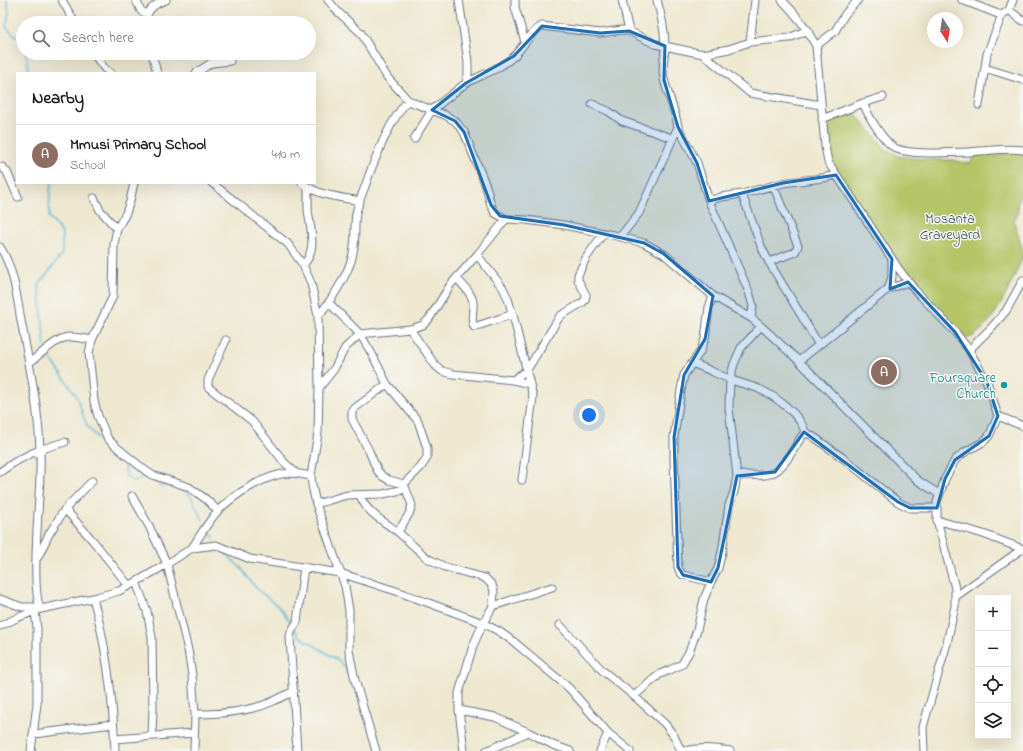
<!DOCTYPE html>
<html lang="en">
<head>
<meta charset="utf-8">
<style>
	body { margin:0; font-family:"Indie Flower",sans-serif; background:#f6f6f6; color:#202124 }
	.controls { position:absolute; right:12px; bottom:12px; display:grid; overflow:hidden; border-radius:0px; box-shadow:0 4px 16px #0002 }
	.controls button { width:36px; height:36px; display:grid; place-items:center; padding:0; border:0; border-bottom:1px solid #e0e0e0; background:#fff; color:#202124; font:20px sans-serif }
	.compass { position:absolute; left:927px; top:12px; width:36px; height:36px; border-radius:50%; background:#fff; box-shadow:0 4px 16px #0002; rotate:168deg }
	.you { position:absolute; left:589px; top:415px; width:14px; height:14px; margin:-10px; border:3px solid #fff; border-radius:50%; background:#1a73e8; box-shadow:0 0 0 6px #1a73e833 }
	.badge { display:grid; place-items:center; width:26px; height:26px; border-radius:50%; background:#1f6fb2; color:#fff; font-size:13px; font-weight:700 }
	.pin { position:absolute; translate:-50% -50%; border:2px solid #fff; box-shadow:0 1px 4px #0006 }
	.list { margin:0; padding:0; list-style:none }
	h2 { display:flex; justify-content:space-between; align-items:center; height:52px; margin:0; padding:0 16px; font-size:17px }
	h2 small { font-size:13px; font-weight:400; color:#757577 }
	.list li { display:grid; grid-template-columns:26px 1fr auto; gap:12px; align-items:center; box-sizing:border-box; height:60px; padding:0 16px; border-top:1px solid #e0e0e0 }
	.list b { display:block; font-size:15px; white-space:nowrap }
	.list p { margin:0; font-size:13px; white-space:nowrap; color:#757577 }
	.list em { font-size:13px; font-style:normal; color:#757577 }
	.icon { flex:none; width:22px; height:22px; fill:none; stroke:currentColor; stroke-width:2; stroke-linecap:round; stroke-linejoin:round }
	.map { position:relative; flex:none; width:1023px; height:751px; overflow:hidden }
	.search { position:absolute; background:#fff; box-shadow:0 4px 16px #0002; left:16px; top:16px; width:300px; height:44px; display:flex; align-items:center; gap:10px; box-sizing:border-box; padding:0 14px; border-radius:22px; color:#757577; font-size:15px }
	.panel { position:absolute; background:#fff; box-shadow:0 4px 16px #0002; left:16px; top:72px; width:300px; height:112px; border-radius:0px }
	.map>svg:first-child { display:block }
	.green { fill:#b5c466; stroke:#687a62 }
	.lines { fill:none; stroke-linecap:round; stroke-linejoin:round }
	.stream { stroke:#56b2d4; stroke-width:1.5 }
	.minor-casing { stroke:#657086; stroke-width:9 }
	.minor { stroke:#fff; stroke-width:7 }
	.marked { fill:#1f6fb2; fill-opacity:0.2; stroke:#1f6fb2; stroke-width:3; stroke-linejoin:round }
	.culture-dot { fill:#0f9aa8; stroke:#f6f6f2; stroke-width:1.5 }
	.labels { text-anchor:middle; stroke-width:3; stroke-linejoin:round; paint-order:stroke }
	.park-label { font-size:14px; fill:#425460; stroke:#f6f6f2 }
	.culture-label { font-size:14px; fill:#0d838f; stroke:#f6f6f2; text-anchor:end }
</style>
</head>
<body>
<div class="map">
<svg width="1023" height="751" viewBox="0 0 1023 751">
	<rect width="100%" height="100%" fill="#f6f6f2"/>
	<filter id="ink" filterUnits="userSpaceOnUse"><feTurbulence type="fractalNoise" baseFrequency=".025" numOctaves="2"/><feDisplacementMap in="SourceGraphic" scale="8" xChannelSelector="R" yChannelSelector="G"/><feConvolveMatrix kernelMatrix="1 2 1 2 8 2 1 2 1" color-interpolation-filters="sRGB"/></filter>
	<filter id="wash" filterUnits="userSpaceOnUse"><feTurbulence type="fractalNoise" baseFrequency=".012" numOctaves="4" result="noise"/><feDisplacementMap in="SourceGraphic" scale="16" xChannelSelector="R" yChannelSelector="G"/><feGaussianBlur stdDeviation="0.9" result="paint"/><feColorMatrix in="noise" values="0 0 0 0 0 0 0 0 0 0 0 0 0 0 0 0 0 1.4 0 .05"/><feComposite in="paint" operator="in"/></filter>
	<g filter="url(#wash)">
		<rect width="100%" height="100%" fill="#efe8d0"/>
		<path class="green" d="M852,110L887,150L899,156L929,160H953L970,164L974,156L983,154H992L1006,149L1023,152V189L1017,205L1018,212L1014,221L1023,251V257C1012,280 1003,306 986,325C982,330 977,333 972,337H959L919,294L832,164L826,122Z"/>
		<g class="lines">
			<path class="stream" d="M7,0L9,13L6,27C11,33 20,37 23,44
				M26,53L29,73
				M45,346L39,285L62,254V233L49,217L50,190L52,183
				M48,355L76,395L87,426L113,455L124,462L126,476L134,482L144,476L155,480L161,486L178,487L189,493L203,520
				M208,527L214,538
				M224,552L241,568L256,588L280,608L292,624
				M295,630L299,636L338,660L345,667L347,673"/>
		</g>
	</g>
	<g filter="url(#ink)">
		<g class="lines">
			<g class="minor-casing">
				<path id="minor" d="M62,0L75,23
					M136,0L141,11L147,14
					M328,0L337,11L361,33L387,77L408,100L414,103L445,115L455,121L464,132L486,186L491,205L495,213L506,219L526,220L564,225L613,235L644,243L664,254L713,296L751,318L761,326L799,361L917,480L939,494
					M515,0V7L525,42
					M622,0L629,31
					M782,0C796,14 807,28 816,46L825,146L828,162L898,268L914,289L955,332L969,350L987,382L998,416L989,436L983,442L965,452L955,460L945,479L937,502V520L955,588V606L947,643L923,727L924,751
					M962,0L998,14L1002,15L1009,10L1013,0
					M1009,10L1023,21
					M146,23C146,10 154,4 166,0
					M750,42L755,0
					M816,46L835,31L845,14L858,0
					M93,53L104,68L110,73
					M152,53L157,73
					M703,54L750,93L821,105
					M985,68L1023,80
					M196,73L211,63L230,61
					M466,83C482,75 502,68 515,55C524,46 530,32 542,26L600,33L622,30L629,31L655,44L703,54L729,49L750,42L789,38L808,30
					M863,103C868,115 884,144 897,149C908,153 922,153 934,153C949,152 965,153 980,151C995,150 1008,148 1023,150
					M592,104L608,111L622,121L672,138
					M979,105L987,54L1002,15
					M822,119L863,103L883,97
					M678,127L697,163L709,201L749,292L753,306L751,318
					M414,139L432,110L466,83L468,75V62L459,0
					M0,167H2L7,172L18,197
					M212,183L288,244L303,265L311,283L318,316L319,388L318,433L311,476L312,485L316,504L345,586L349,610V651L355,680L376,751
					M302,183C319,196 339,197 360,201
					M742,194L761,246L769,262L819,345
					M94,198L100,210L117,229
					M709,201L721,197L742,194L783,183L823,178L836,175
					M620,237L639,213L678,127C675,109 668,96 664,79C661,68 665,57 665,46C665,30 661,15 657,0
					M0,247C15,270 17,300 22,326C31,374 42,424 40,473C40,497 30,594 41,609
					M477,255L503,288L508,299L514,319L533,397L522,480
					M769,262L795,252L798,246L773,185
					M303,265C318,250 310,228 308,210C308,203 308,195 308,188
					M457,278C462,285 472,293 473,302C474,310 470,319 474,327L513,314
					M888,289L908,282
					M329,303L360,334L372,354L387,384L418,421L427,448V458L421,467L404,484L412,505L409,514L398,532L427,558L445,567L485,578L492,585L494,591L493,606L483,623L473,646L459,693V710L464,751
					M318,316C331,301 350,272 353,253C356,239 354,226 356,213C359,200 365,188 369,175C380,147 389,123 408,100
					M410,329L435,365L442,371L453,374L513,380L530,384
					M92,340L89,353L94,401L98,416L108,439L120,450L146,471L152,475L189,487L207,500L218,511
					M226,340L208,380V387L252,421L284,462L296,473
					M969,350L991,328L1006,311L1023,280
					M799,361L888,289L892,277V261
					M29,363C40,355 52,342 64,338C72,335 84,339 92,340L113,296L114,244L117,229L126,213L130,201L134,183
					M692,363C705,368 717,374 729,379C739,383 749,385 759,389C775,396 801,415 805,432
					M513,380L527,370L560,316L582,303L585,300L586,295L578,280V275L586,258L603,234
					M387,384L355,408L352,412V419L369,451L377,470L382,476L389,480L404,484
					M319,388L334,369L345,348L360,334L410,329L423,325L429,319L451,284L477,255L506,219
					M998,416L1023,426
					M0,472C22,456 39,449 65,442
					M737,476C747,474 756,476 765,475C785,473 794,445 805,432L814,437L843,458L898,502L910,508H937
					M360,495C366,513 384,521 398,532
					M132,496L149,526L167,564L188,650L192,675L195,714L194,751
					M316,504L347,495L383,494L405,489
					M65,509L94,542L129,586
					M937,520L983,534L1023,549
					M192,548C200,536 207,523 217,512C233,495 266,474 290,473C297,473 304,475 311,476
					M38,557L49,534L65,509L92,481
					M136,582L147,611L152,637L153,708L152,736
					M711,582L683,575L680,572L678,567L674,459V437L681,390L684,375L700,352L705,339L709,307L713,296
					M955,597L1022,549L1023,550
					M93,598C107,647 113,700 115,751
					M0,599L22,607H39
					M493,606L552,587
					M560,625L603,671L634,696L665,724L674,736L681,751
					M0,626L19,617L41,609L93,598L119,591L136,582L167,564L192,548L216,545L250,559L340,573L399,592L483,623L500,632L514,642L569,688L608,733L630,751
					M634,696L660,674L670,670L682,664L689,652L697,630L704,599L711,582L718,568L722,552L729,505L734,492L737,476L729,408L730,379L734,364L741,348L761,326
					M459,710L495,717L528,732
					M195,714C215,714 236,713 257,707C270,704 282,697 294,691
					M34,734L113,724
					M115,739L194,733
					M31,751L37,704V628L35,611
					M297,751L290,637L291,632L297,622L304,567
					M486,751L528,732L553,745L570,751
					M600,751L608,733
					M684,751C700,747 715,748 730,751"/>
			</g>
			<use href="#minor" class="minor"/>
		</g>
	</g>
	<path class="marked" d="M542,26L600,33L629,31L665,46L664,80L678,127L697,163L709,201L783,183L836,175L892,259L890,289L908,282L955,332L987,382L998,416L989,436L955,460L945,479L937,508H910L898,502L804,432L775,472L737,476L718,568L711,582L683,575L678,567L674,437L684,375L705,339L713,296L664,254L644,243L564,225L500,216L491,205L464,132L455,121L432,110L466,83L514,56Z"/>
	<circle class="culture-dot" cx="1004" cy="385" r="4"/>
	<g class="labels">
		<g class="park-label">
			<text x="950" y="223">Mosanta<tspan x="950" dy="16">Graveyard</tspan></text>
		</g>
		<g class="culture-label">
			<text x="996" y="382">Foursquare<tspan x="996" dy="16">Church</tspan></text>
		</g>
	</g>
</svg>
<div class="controls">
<button>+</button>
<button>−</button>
<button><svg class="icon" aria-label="locate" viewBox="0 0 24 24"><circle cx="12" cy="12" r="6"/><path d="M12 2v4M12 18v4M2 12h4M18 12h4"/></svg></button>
<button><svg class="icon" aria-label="layers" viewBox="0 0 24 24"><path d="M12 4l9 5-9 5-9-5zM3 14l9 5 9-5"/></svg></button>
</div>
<svg class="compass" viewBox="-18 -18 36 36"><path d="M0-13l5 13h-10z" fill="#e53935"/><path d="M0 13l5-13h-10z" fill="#757577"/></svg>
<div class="you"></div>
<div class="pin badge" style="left:884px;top:372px;background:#8d6e63">A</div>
<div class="search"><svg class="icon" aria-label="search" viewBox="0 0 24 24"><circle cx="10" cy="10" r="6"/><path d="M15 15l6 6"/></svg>Search here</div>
<section class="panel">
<h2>Nearby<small></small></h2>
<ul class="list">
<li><span class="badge" style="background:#8d6e63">A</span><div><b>Mmusi Primary School</b><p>School</p></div><em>410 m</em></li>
</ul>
</section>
</div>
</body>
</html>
